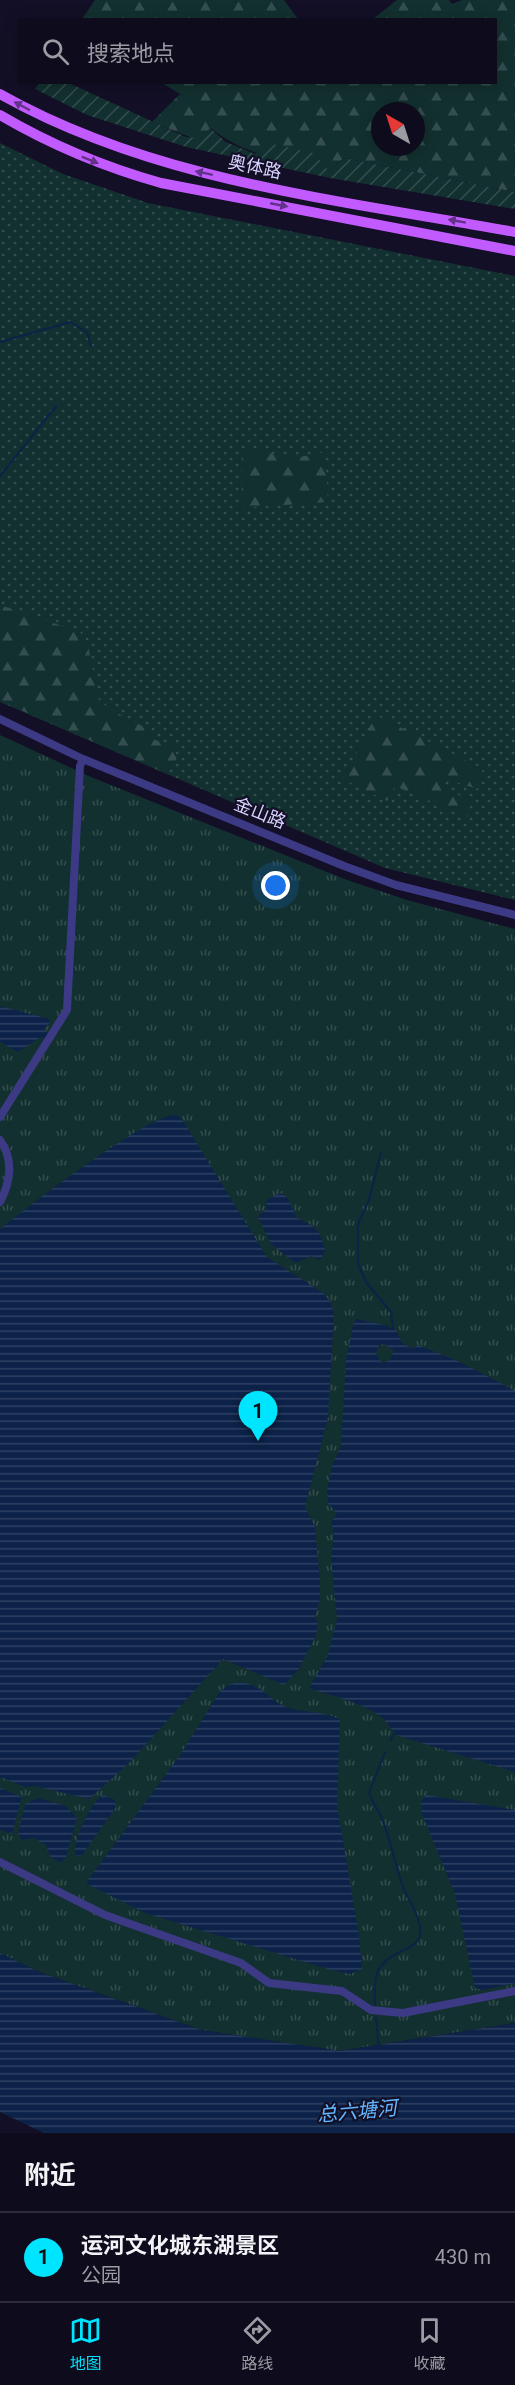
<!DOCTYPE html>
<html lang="zh">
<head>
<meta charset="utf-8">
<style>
	body { margin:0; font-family:Roboto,"Noto Sans SC",sans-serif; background:#1c1929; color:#f1f3f6 }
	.compass { position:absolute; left:371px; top:102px; width:54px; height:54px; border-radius:50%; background:#0e0b1c; box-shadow:0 3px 15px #0003; rotate:321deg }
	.you { position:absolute; left:276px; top:886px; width:21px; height:21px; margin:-15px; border:4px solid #fff; border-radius:50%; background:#1a73e8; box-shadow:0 0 0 9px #1a73e833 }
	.badge { display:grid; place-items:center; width:39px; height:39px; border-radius:50%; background:#00e5ff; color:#111; font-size:20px; font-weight:700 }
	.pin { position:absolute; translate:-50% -50px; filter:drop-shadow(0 2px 3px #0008) }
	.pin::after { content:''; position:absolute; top:32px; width:21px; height:18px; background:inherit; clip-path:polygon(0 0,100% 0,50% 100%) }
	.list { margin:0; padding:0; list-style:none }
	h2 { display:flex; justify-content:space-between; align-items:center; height:78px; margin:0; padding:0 24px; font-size:26px }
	h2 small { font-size:20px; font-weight:400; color:#9b9ba3 }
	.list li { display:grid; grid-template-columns:39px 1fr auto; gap:18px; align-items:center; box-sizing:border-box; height:90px; padding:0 24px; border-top:2px solid #2e2b3b }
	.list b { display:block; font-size:22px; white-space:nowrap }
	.list p { margin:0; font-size:20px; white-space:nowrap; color:#9b9ba3 }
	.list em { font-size:20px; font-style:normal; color:#9b9ba3 }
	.icon { flex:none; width:33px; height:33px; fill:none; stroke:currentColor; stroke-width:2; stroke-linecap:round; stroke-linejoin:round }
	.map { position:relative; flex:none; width:515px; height:2133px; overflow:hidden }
	.search { position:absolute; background:#0e0b1c; box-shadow:0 3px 15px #0003; left:18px; right:18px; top:18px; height:66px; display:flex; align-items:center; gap:15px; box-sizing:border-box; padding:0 21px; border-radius:0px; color:#9b9ba3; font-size:22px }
	.sheet { height:168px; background:#0e0b1c }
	nav { display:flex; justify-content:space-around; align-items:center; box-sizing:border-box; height:84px; border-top:2px solid #2e2b3b; background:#0e0b1c; font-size:16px; color:#9b9ba3 }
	nav a { display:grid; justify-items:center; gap:3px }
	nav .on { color:#00e5ff }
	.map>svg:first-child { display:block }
	.grass { fill:url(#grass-dots) }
	.forest { fill:url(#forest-firs); fill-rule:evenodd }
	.park { fill:url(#park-tufts) }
	.garden { fill:url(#garden-furrows) }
	.water { fill:url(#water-rules); fill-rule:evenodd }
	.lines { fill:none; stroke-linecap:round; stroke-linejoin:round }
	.stream { stroke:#0c2248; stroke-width:2 }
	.minor { stroke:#3d3a85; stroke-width:8 }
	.major { stroke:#c25bff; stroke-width:10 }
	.oneway { fill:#623188 }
	.labels { text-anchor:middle; stroke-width:4.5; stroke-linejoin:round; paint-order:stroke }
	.street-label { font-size:18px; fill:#d9d4ff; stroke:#130f26 }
	.water-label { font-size:20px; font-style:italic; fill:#62b6ff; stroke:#130f26 }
</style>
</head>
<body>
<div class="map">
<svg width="515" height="2133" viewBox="0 0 515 2133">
	<defs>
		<pattern id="grass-dots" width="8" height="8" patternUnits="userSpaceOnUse" patternTransform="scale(1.5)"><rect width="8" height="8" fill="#12302f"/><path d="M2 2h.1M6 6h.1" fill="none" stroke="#344d4e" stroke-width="1.8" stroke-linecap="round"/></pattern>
		<pattern id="forest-firs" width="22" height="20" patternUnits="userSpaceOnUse" patternTransform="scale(1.5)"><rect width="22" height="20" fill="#12302f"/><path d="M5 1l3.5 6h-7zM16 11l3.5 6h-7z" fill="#344d4e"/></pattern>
		<pattern id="park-tufts" width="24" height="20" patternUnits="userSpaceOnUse" patternTransform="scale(1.5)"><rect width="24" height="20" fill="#12302f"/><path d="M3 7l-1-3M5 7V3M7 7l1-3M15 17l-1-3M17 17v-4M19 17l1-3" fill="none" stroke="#344d4e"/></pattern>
		<pattern id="garden-furrows" width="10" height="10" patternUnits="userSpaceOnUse" patternTransform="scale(1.5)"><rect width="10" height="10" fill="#12302f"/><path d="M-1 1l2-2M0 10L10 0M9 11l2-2" fill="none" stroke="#344d4e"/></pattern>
		<pattern id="water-rules" width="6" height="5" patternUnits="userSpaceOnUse" patternTransform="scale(1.5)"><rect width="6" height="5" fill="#0c2248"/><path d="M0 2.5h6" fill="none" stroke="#2f4163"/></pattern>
	</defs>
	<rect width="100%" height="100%" fill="#130f26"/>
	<path class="grass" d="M0,143L63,174L148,203L515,276V900L385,868L0,702Z"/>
	<path class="forest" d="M95,0H284L298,19H82Z
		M397,0H449L452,4L462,0H515V192L344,158L329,171C287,161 244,156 211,128L201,138L195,139L152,122L180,94L162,83L496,82V20L373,19ZM380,111H416V147H380Z
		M243,450L300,457L325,452L328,502L241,508Z
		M0,605L80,632L87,641L99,700L110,709L146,728L155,740L174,746L177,758L167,774L0,701Z
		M376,715L483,769L477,789L444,778L443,787L472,802L467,817L395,786L387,801L343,779Z"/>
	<path class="park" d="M0,735L91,777L347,880L407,900L515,929V2023L340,2051L201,2030L37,1971L0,1953Z"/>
	<path class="garden" d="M40,82L69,83L186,137L201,138L210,128L226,142L255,154L268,143L313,153L329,171L344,158L515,192V209L330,178L186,147L87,115L35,89Z"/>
	<path class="water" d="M0,1006L49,1019L50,1023L44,1028L48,1034L45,1038H39L18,1052L0,1042Z
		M172,1115L178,1116L183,1121L267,1257L323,1293L330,1301L334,1313L328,1417L305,1507L315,1527L320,1584V1599L315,1617L318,1624L316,1636L298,1670L284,1685L223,1659L129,1763L89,1799L34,1786L25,1787L0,1777V1229C38,1199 75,1171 115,1145C133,1134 151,1121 172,1115Z
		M280,1193L287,1197L297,1218C315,1226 321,1230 325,1251L320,1260L311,1256L295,1263L271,1244L258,1217L266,1209L267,1200Z
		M357,1319L388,1326L397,1331C399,1340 403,1346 413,1348L418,1345L460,1362L515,1391V1772L399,1736L394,1733C381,1705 336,1698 309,1688L327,1657L337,1619L331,1559L334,1535L331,1522L337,1514L328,1503L327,1491L332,1466L341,1446L346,1359L354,1322ZM384,1344L394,1351L390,1360L382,1363L376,1353L379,1345Z
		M238,1682C263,1684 265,1697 284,1706C300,1714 322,1709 340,1720L337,1805L359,1936L362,1969L350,1974L331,1970L145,1913L87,1884L88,1880L180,1755L219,1693L228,1685Z
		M0,1788L22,1797L12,1834L0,1830Z
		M103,1795L115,1800L116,1807L82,1855L76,1856C70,1844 91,1802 103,1795Z
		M426,1795L515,1810V1983L483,1990L475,1988L455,1894L422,1814L421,1802Z
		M38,1798L66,1806L77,1818L66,1857L60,1863L50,1856L46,1845L34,1838L22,1840L18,1834L25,1804Z
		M0,1953L37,1971L201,2030L340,2051L515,2023V2133H44L0,2112Z"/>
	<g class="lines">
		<path class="stream" d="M0,342L70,322L87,332L91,346
			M0,476L57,405
			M381,1153L369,1200L358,1224V1264L366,1282L391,1312L393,1329
			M391,1740L394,1733
			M375,2005C373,1975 375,1963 404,1950C409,1948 415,1945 418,1940C427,1924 407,1899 402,1884C394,1861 390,1836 380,1814C376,1807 372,1801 369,1793L385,1752
			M376,2018L379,2048"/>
		<path class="minor" d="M0,719L83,759L344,866L396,885L515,915
			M0,1117L67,1010L80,766L83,759
			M0,1140C14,1160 11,1181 0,1202
			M0,1862L105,1915L241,1963L269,1983L342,1991L371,2010L403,2013L515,1991"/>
		<path class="major" d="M0,94C156,182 341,200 515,232
			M0,115C51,145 104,167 161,183L515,251"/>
	</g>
	<defs><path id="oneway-solid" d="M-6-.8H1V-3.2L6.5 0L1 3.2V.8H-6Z" transform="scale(1.5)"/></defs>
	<g class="oneway">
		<use href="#oneway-solid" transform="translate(22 106) rotate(-152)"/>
		<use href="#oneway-solid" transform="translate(90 160) rotate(22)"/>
		<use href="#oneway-solid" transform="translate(204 173) rotate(-168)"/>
		<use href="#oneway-solid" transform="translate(279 205) rotate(11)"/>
		<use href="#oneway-solid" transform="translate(457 221) rotate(-170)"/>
	</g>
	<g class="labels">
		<g class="street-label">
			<text transform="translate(255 167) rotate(12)" y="6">奥体路</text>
			<text transform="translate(260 813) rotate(22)" y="6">金山路</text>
		</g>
		<g class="water-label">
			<text transform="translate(357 2111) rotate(-5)" y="7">总六塘河</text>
		</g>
	</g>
</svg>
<svg class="compass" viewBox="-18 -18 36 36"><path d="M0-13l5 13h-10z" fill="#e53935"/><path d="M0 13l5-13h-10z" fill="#9b9ba3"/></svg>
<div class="you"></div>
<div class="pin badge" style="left:258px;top:1441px">1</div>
<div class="search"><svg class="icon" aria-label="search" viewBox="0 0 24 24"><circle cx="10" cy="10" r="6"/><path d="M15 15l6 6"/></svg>搜索地点</div>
</div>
<section class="sheet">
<h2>附近<small></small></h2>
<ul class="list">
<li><span class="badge">1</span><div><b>运河文化城东湖景区</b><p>公园</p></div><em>430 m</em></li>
</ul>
</section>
<nav>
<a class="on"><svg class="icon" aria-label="map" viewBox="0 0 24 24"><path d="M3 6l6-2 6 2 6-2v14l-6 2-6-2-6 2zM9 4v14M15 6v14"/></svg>地图</a>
<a><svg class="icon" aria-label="directions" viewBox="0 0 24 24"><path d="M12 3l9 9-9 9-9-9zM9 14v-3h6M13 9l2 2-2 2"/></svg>路线</a>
<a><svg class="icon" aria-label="saved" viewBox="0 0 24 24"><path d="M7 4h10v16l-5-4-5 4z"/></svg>收藏</a>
</nav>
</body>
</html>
